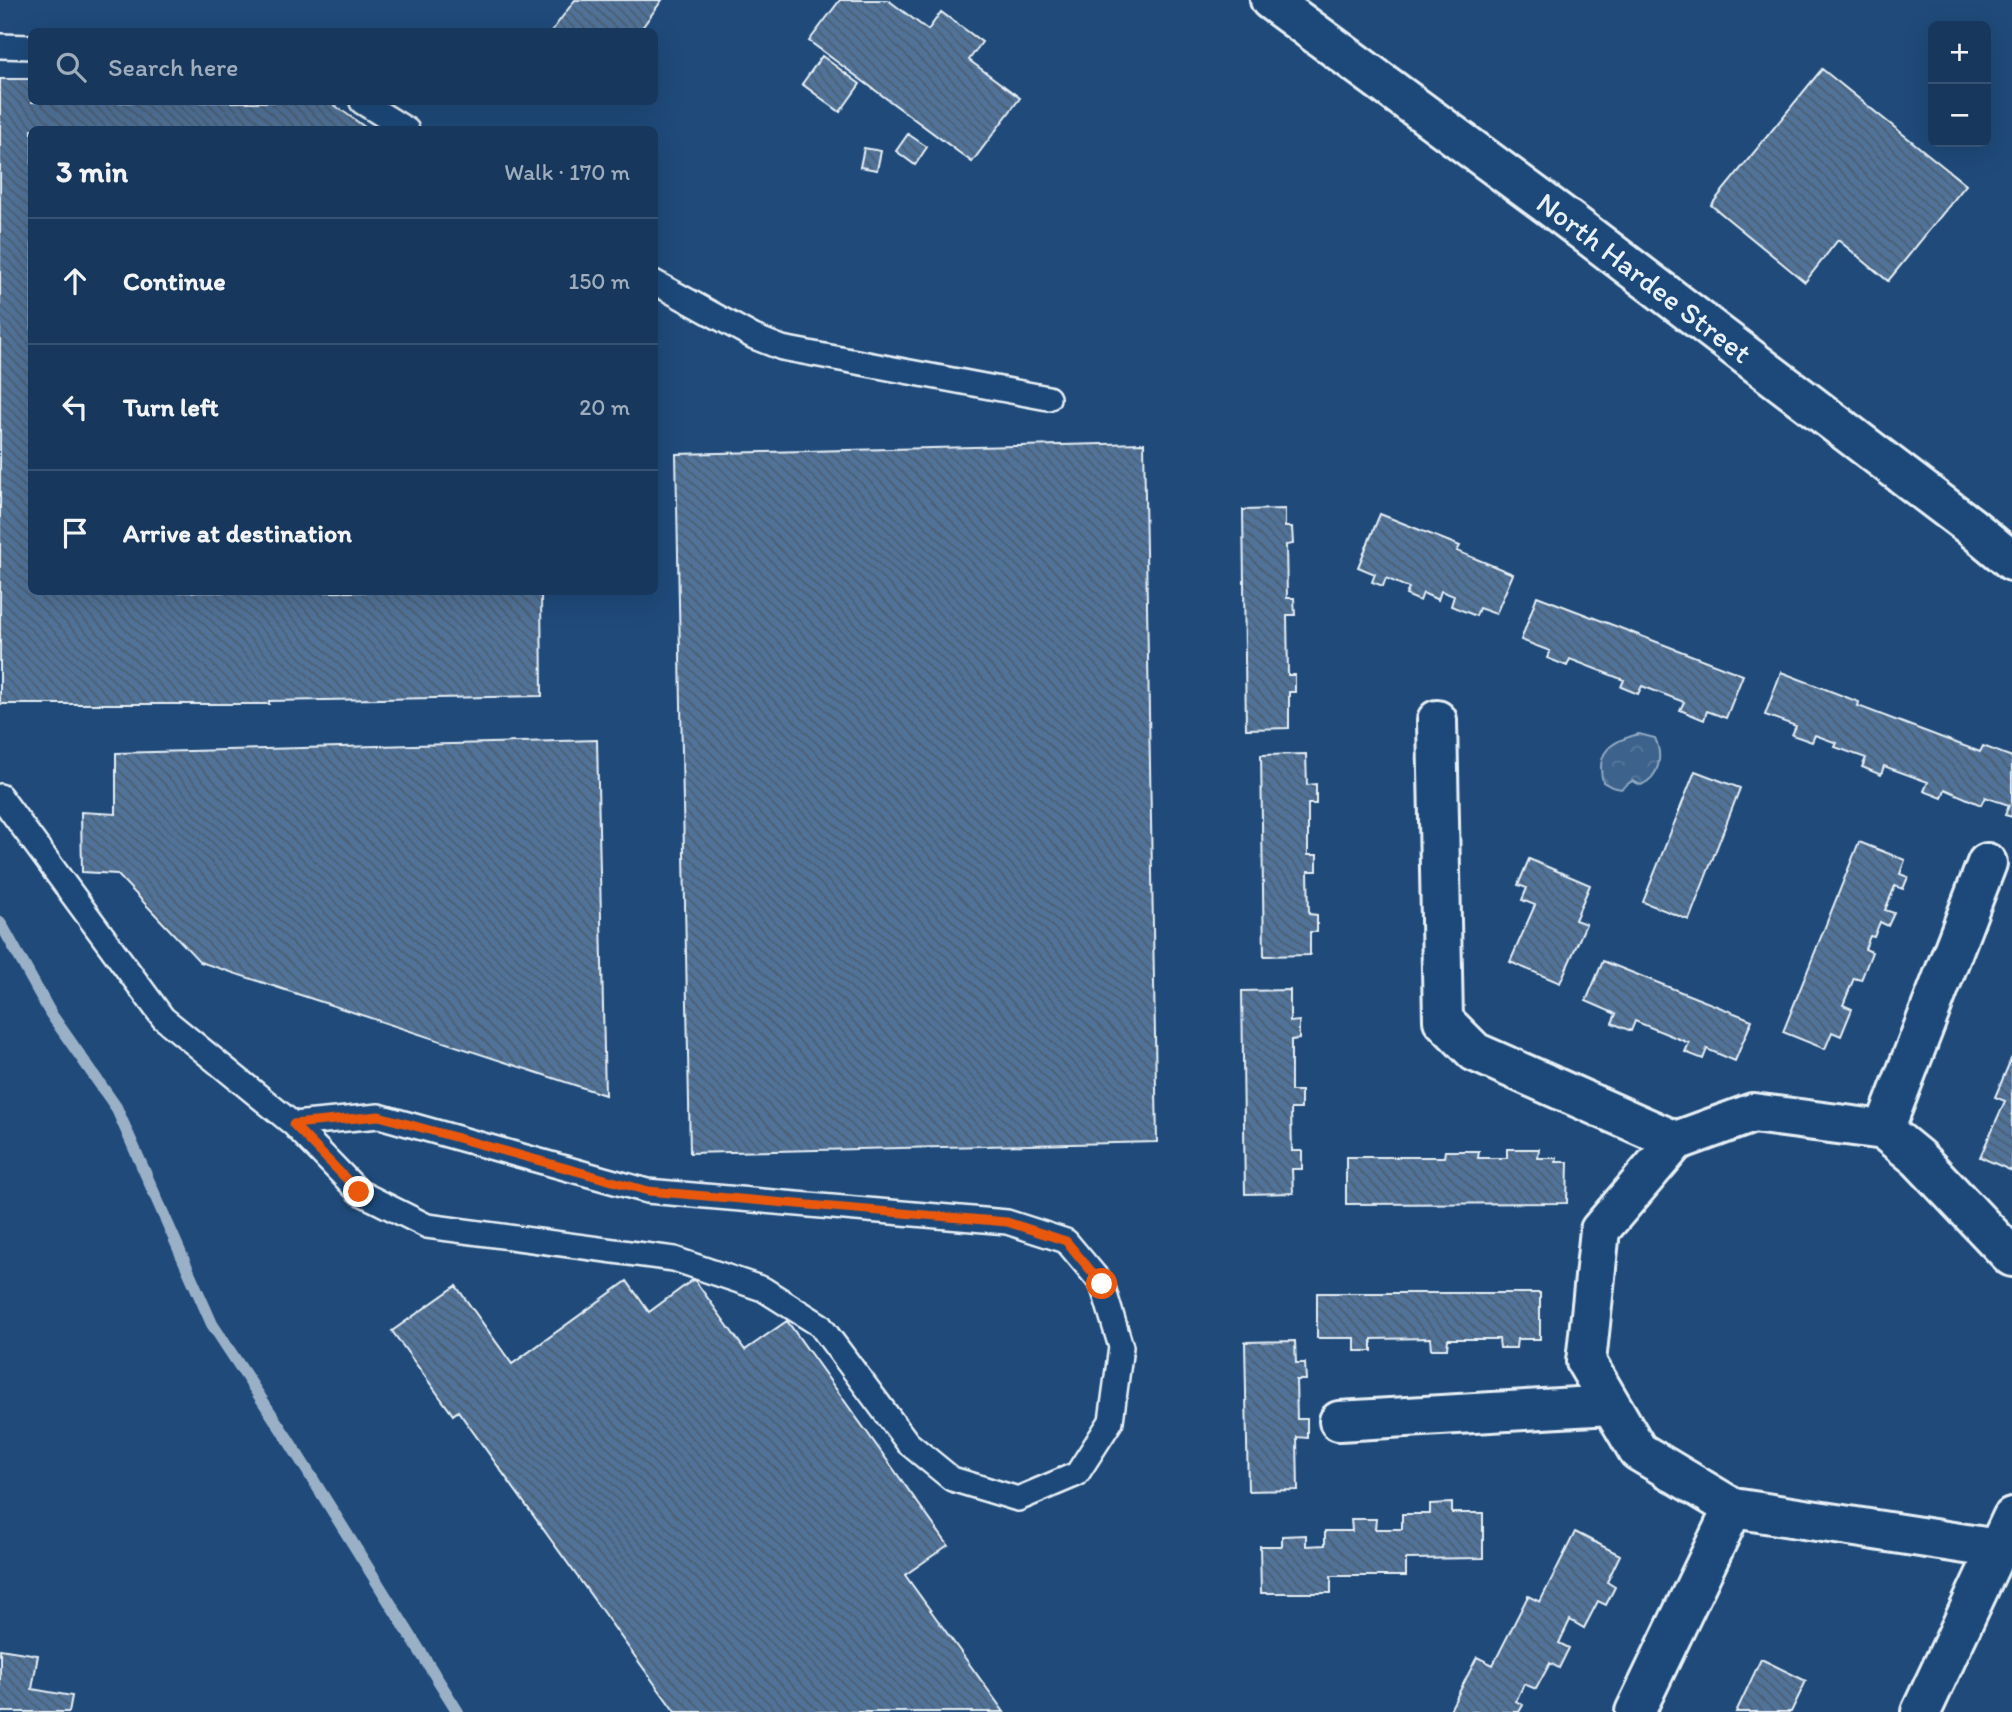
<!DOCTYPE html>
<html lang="en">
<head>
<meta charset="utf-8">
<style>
	body { margin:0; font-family:Itim,sans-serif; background:#244365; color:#f1f3f6 }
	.controls { position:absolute; right:21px; top:21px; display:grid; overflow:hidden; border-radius:10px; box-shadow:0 7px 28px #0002 }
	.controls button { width:63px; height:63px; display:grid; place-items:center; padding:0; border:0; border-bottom:2px solid #365272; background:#17385c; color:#f1f3f6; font:35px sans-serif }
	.stop { position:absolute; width:21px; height:21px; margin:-16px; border:5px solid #ea580c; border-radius:50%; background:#fff }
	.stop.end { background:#ea580c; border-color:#fff; box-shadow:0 2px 7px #0008 }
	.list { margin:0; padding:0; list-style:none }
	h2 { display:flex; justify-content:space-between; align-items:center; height:91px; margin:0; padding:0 28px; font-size:30px }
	h2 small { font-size:23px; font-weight:400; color:#9eacbb }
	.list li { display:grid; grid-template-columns:46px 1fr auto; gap:21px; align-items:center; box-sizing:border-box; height:126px; padding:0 28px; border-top:2px solid #365272 }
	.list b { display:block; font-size:26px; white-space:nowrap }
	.list em { font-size:23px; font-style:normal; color:#9eacbb }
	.icon { flex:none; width:38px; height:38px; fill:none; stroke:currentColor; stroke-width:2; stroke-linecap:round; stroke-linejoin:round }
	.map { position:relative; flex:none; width:2012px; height:1712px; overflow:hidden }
	.search { position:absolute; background:#17385c; box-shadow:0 7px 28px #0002; left:28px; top:28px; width:630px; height:77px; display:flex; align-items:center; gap:18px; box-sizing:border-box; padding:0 24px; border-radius:10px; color:#9eacbb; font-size:26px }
	.panel { position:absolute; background:#17385c; box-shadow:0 7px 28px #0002; left:28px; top:126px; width:630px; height:469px; border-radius:10px }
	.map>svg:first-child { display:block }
	.park { fill:url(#park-crowns); stroke:#92aac2; stroke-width:2 }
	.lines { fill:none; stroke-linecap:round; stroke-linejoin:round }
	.stream { stroke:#9ab0c7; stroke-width:12 }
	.building { fill:url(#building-back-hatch); stroke:#e8f1f8; stroke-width:2 }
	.service-casing { stroke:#e8f1f8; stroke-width:28 }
	.minor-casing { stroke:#e8f1f8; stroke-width:44 }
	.tertiary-casing { stroke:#e8f1f8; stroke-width:44 }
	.secondary-casing { stroke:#e8f1f8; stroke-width:44 }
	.service { stroke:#1f4a7a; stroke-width:23 }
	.minor { stroke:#1f4a7a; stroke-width:38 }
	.tertiary { stroke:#1f4a7a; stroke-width:38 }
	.secondary { stroke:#1f4a7a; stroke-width:38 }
	.route { stroke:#ea580c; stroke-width:9 }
	.labels { text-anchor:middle; stroke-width:5; stroke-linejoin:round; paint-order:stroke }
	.street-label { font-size:30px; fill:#e8f1f8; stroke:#1f4a7a }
</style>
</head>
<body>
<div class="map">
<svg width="2012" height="1712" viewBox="0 0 2012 1712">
	<defs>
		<pattern id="park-crowns" width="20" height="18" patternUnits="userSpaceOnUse" patternTransform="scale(1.75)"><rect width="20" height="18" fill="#3c628c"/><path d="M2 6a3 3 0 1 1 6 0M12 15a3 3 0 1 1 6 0" fill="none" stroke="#58799d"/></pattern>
		<pattern id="building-back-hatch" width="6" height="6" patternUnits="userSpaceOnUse" patternTransform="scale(1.75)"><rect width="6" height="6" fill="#517399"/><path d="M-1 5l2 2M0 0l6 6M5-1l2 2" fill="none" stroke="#4c5e72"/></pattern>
	</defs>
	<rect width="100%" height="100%" fill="#1f4a7a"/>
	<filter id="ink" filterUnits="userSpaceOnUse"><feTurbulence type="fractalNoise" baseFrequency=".0143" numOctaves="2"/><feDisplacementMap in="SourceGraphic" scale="14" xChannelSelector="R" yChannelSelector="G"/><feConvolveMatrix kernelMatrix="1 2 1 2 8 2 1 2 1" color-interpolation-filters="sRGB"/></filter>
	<g filter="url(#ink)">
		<path class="park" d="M1639,734L1655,738C1663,756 1660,777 1641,785L1632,781L1621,789L1612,787L1603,782C1595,752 1611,741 1639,734Z"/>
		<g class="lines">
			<path class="stream" d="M0,922L51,1014L116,1107L212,1324L287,1438L458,1712"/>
		</g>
		<path class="building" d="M575,0H662L639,32H551Z
			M840,0H888L928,30L941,12L982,42L969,60L1020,98L972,162L809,41Z
			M822,56L860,84L840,112L802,84Z
			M1822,69L1966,185L1888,281L1838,240L1805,282L1711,205Z
			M0,79H32V102H330L369,130H32V592H541L542,696L269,701V704H0Z
			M908,134L927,147L915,165L896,151Z
			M864,148L881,151L877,170L860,167Z
			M1144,443L1157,1142L690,1153L676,454Z
			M1285,509V527H1292L1293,544L1286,545L1287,598H1294L1295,615H1287L1288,675H1295V692H1289V728L1246,729L1243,510Z
			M1380,514L1460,546L1457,551L1513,574L1496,614L1479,608L1476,616L1451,606L1454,596L1441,591L1438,600L1423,593L1420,601L1406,595L1409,588L1386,578L1383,586L1372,582L1375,574L1358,567Z
			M1537,596L1743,675L1726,718L1707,711L1704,720L1680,710L1684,702L1642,686L1638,694L1621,687L1624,680L1570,659L1567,666L1547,658L1550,651L1521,640Z
			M1781,672L1859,702L1858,706L1980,752L1983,746L2012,757V817L2005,815L2009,805L1985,797L1981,805L1945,789L1942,798L1924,791L1928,782L1884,766L1881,775L1862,767L1866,758L1835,747L1837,743L1815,735L1812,742L1792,735L1796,726L1765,715Z
			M597,740L605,1095L200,962L117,874L82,872L81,812L116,814V753Z
			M1306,754L1307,785L1316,784V804H1308V855H1317V871H1308L1309,914L1317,915V932H1310V955L1264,956L1261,755Z
			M1695,771L1740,788L1689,920L1643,902Z
			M1859,842L1905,860L1900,874L1908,877L1903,889L1895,886L1885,910L1894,913L1888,926L1880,922L1874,937L1870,936L1865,949L1872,952L1861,980L1854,978L1843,1005L1852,1009L1841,1036L1832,1032L1825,1049L1783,1032Z
			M1529,859L1590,885L1575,920L1586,924L1560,983L1510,962L1535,905L1522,900L1527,888L1518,885Z
			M1603,961L1752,1020L1735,1061L1707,1049L1703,1059L1685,1052L1689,1043L1635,1021L1631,1031L1612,1023L1616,1014L1586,1001Z
			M1290,990V1022L1299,1021V1039L1291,1040V1091H1301V1109H1291L1292,1151H1302V1169H1292L1293,1193L1245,1194L1242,991Z
			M2012,1057V1171L1980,1157L2005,1101L1995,1097Z
			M1507,1149H1539L1538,1158H1557L1556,1162H1568L1567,1203L1346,1204V1157H1444L1445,1151H1479L1478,1158H1507Z
			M694,1279L745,1350L787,1321L948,1545L905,1575L1004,1712H675L458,1411L453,1415L392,1331L456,1286L512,1364L627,1281L649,1312Z
			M1317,1293H1540V1339H1517L1516,1348H1500L1499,1339H1448L1447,1349H1431L1430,1338L1372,1339V1351H1355V1338H1317Z
			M1295,1341L1296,1363H1305L1306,1380H1296L1297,1419H1307V1438L1297,1437L1298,1490L1248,1491L1245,1342Z
			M1452,1503V1513H1483V1558L1406,1559V1576H1331V1593H1261L1260,1546H1282V1536L1306,1535V1546L1325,1545V1531H1352L1351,1519H1376L1375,1529H1402V1514H1430V1504Z
			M1575,1532L1620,1555L1607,1582L1615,1587L1606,1605L1598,1601L1584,1628L1570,1620L1559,1643L1569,1648L1559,1668L1550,1663L1536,1689L1524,1684L1516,1701L1523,1705L1519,1712H1449L1477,1657L1493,1665L1528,1596L1540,1602Z
			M0,1649L38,1655L32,1689L72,1696L69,1712H0Z
			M1761,1659L1806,1681L1791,1712H1736Z"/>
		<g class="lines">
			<g class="service-casing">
				<path id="service" d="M0,46L32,47
					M362,102L407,130
					M654,282L754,337L782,348L1048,398
					M0,796L163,1018L293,1124L359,1192L427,1226L674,1259L763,1289L820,1325L908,1443L952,1479L1018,1499L1077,1474L1111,1421L1121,1347L1102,1284L1066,1241L1007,1222L647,1191L379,1116L293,1124"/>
			</g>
			<g class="minor-casing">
				<path id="minor" d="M1437,720L1443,1020L1475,1052L1676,1141
					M1884,1130L1987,863
					M1339,1421L1611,1405
					M1998,1549L1733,1508L1638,1451L1586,1362L1600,1230L1676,1141L1753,1113L1884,1130L1918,1158L2012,1257
					M1635,1712L1733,1508"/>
			</g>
			<g class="tertiary-casing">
				<g id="tertiary">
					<path id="s1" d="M1270,0L1567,219L1970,526L2012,561"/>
				</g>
			</g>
			<g class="secondary-casing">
				<path id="secondary" d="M1921,1712L2012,1518"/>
			</g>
			<use href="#service" class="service"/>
			<use href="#minor" class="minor"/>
			<use href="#tertiary" class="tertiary"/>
			<use href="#secondary" class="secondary"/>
		</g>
	</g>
	<g class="lines" filter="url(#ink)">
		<path class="route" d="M359,1192L293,1124L379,1116L648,1191L1007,1222L1066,1241L1102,1284"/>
	</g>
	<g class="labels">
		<g class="street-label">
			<text dy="10" stroke="none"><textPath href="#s1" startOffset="466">North Hardee Street</textPath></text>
		</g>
	</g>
</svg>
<div class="controls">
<button>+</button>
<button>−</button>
</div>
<div class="stop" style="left:1102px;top:1284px"></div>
<div class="stop end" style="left:359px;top:1192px"></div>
<div class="search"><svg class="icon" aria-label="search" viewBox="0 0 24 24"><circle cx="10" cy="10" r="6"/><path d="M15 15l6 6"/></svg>Search here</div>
<section class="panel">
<h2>3 min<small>Walk · 170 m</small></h2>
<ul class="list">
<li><svg class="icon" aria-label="ahead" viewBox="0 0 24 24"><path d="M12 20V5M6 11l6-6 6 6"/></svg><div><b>Continue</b></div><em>150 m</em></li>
<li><svg class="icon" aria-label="left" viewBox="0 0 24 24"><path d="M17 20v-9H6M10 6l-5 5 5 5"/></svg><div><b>Turn left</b></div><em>20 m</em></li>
<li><svg class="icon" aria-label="arrive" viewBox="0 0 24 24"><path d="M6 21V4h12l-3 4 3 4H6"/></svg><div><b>Arrive at destination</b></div></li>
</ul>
</section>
</div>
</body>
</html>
